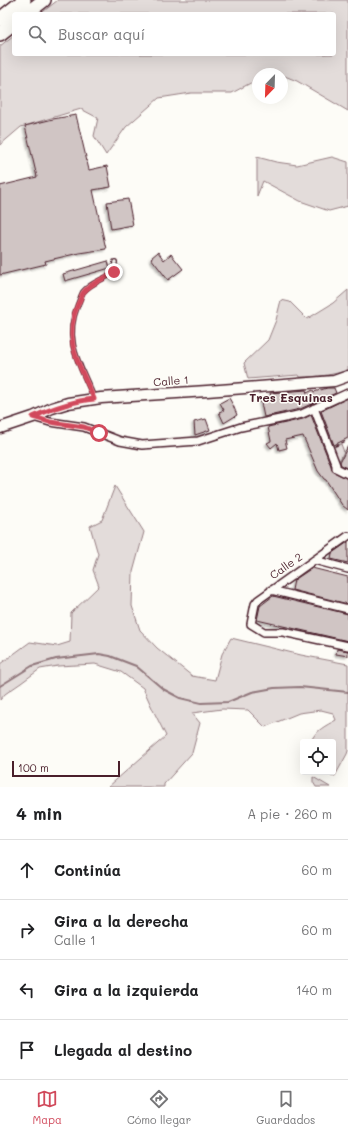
<!DOCTYPE html>
<html lang="es">
<head>
<meta charset="utf-8">
<style>
	body { margin:0; font-family:Mali,sans-serif; background:#f6f6f6; color:#202124 }
	.controls { position:absolute; right:12px; bottom:12px; display:grid; overflow:hidden; border-radius:4px; box-shadow:0 4px 16px #0002 }
	.controls button { width:36px; height:36px; display:grid; place-items:center; padding:0; border:0; border-bottom:1px solid #e0e0e0; background:#fff; color:#202124; font:20px sans-serif }
	.compass { position:absolute; left:252px; top:68px; width:36px; height:36px; border-radius:50%; background:#fff; box-shadow:0 4px 16px #0002; rotate:203deg }
	.scale { position:absolute; left:12px; bottom:10px; width:108px; box-sizing:border-box; padding-left:4px; border:2px solid #4a1f2b; border-top:0; font-size:11px; line-height:14px; white-space:nowrap; color:#4a1f2b; -webkit-text-stroke:3px #fdfcf7; paint-order:stroke }
	.stop { position:absolute; width:12px; height:12px; margin:-9px; border:3px solid #d1495b; border-radius:50%; background:#fff }
	.stop.end { background:#d1495b; border-color:#fff; box-shadow:0 1px 4px #0008 }
	.list { margin:0; padding:0; list-style:none }
	h2 { display:flex; justify-content:space-between; align-items:center; height:52px; margin:0; padding:0 16px; font-size:17px }
	h2 small { font-size:13px; font-weight:400; color:#757577 }
	.list li { display:grid; grid-template-columns:26px 1fr auto; gap:12px; align-items:center; box-sizing:border-box; height:60px; padding:0 16px; border-top:1px solid #e0e0e0 }
	.list b { display:block; font-size:15px; white-space:nowrap }
	.list p { margin:0; font-size:13px; white-space:nowrap; color:#757577 }
	.list em { font-size:13px; font-style:normal; color:#757577 }
	.icon { flex:none; width:22px; height:22px; fill:none; stroke:currentColor; stroke-width:2; stroke-linecap:round; stroke-linejoin:round }
	.map { position:relative; flex:none; width:348px; height:787px; overflow:hidden }
	.search { position:absolute; background:#fff; box-shadow:0 4px 16px #0002; left:12px; right:12px; top:12px; height:44px; display:flex; align-items:center; gap:10px; box-sizing:border-box; padding:0 14px; border-radius:4px; color:#757577; font-size:15px }
	.sheet { height:292px; background:#fff }
	nav { display:flex; justify-content:space-around; align-items:center; box-sizing:border-box; height:56px; border-top:1px solid #e0e0e0; background:#fff; font-size:11px; color:#757577 }
	nav a { display:grid; justify-items:center; gap:2px }
	nav .on { color:#d1495b }
	.map>svg:first-child { display:block }
	.green { fill:#e3dcda; stroke:#967e82 }
	.lines { fill:none; stroke-linecap:round; stroke-linejoin:round }
	.stream { stroke:#91777b; stroke-width:2 }
	.building { fill:#d0c5c4; stroke:#4a1f2b; filter:url(#shadow) }
	.lane-casing { stroke:#4a1f2b; stroke-width:6 }
	.street-casing { stroke:#4a1f2b; stroke-width:10 }
	.secondary-casing { stroke:#4a1f2b; stroke-width:13 }
	.highway-casing { stroke:#4a1f2b; stroke-width:16 }
	.path { stroke:#4a1f2b; stroke-width:1.5; stroke-dasharray:4 3; stroke-linecap:butt }
	.lane { stroke:#fdfcf7; stroke-width:3.5 }
	.street { stroke:#fdfcf7; stroke-width:7 }
	.secondary { stroke:#fdfcf7; stroke-width:10 }
	.highway { stroke:#fdfcf7; stroke-width:13 }
	.route { stroke:#d1495b; stroke-width:5 }
	.labels { text-anchor:middle; stroke-width:3; stroke-linejoin:round; paint-order:stroke }
	.street-label { font-size:11px; fill:#4a1f2b; stroke:#fdfcf7 }
	.neighbourhood-label { font-size:12px; font-weight:bold; fill:#4a1f2b; stroke:#fdfcf7 }
</style>
</head>
<body>
<div class="map">
<svg width="348" height="787" viewBox="0 0 348 787">
	<defs>
		<filter id="shadow"><feDropShadow dx="-2" dy="2" stdDeviation="1" flood-color="#0004"/></filter>
	</defs>
	<rect width="100%" height="100%" fill="#fdfcf7"/>
	<filter id="ink" filterUnits="userSpaceOnUse"><feTurbulence type="fractalNoise" baseFrequency=".025" numOctaves="2"/><feDisplacementMap in="SourceGraphic" scale="8" xChannelSelector="R" yChannelSelector="G"/><feConvolveMatrix kernelMatrix="1 2 1 2 8 2 1 2 1" color-interpolation-filters="sRGB"/></filter>
	<g filter="url(#ink)">
		<path class="green" d="M58,0H348V111L297,81L282,75V74H278L272,72L268,74H258V79L232,93H191L159,98L126,127L106,155L94,136L98,118L81,109L21,127L0,145V46L14,35V54H334V14H40Z
			M257,157L276,162L297,165L332,157L348,162V206L329,211L300,201L263,181L257,196Z
			M348,290V370C333,375 317,377 300,377L299,375L248,379L244,363L268,340L276,320L281,300L290,302L307,319L333,303Z
			M341,444L344,452L340,460H337L333,447Z
			M115,486L144,532L133,572L132,606L140,630L157,648L192,676L215,680L222,654L231,638L301,655L348,664V751L347,754L335,776L314,772H333V742H311C314,731 327,725 336,720L333,713L321,710L299,713L265,727L248,710L222,709L192,713L200,723L192,753L164,784V787H108L166,736L153,710L143,688L121,672L95,664L58,666L40,669L21,683L5,694L0,700V664L30,642L57,646L70,642L71,613L99,586L93,570L98,554L90,526L102,520Z
			M313,777L330,787H316L313,782Z"/>
		<g class="lines">
			<path class="stream" d="M0,686L32,666L56,659L99,654L110,656L136,666L163,689L180,698L201,703L228,702L252,692L274,688L300,687L348,692"/>
		</g>
		<path class="building" d="M76,115L89,170L107,166L111,187L93,190L106,249L79,253L45,261L46,264L0,275V186L37,177L25,126L53,119Z
			M128,199L133,225L111,229L107,202Z
			M158,252L164,260L171,254L183,269L168,280L151,258Z
			M108,261L110,268L65,281L63,274Z
			M327,388H334L336,393L300,409L264,417L260,398L271,397L270,393L306,390L307,393L313,390L314,392Z
			M229,398L233,405L237,415L224,423L219,412L224,410L220,403Z
			M348,398V438L334,445L321,411Z
			M311,415L331,466L332,470L334,472L348,479V510L342,505L326,480L324,479L318,471L303,436L285,440L287,448L279,450L277,443L271,448L267,443L271,441L268,427L303,419Z
			M206,419L210,430L195,435L194,422Z
			M348,446V468L341,465L340,462Z
			M348,542V563L331,559L332,553Z
			M312,568L348,577V604L292,590L294,580Z
			M273,596L348,614V641L257,620L260,606Z
			M337,649L348,651V656L336,654Z"/>
		<g class="lines">
			<g class="lane-casing">
				<path id="lane" d="M94,398C81,366 63,342 77,307C79,302 81,296 83,292C91,282 104,280 114,272L115,262"/>
			</g>
			<g class="street-casing">
				<path id="street" d="M314,408L336,465V468L348,474
					M33,417L50,422L84,427L120,441L142,445L198,441L241,427L285,418L302,414L348,393
					M348,536L258,600L255,604L251,624L264,632H283L348,646
					M314,560L348,569
					M271,590L348,609"/>
			</g>
			<g class="secondary-casing">
				<path id="secondary" d="M0,428L33,417L52,408L68,403L101,398L207,391L334,381L348,376"/>
			</g>
			<g class="highway-casing">
				<path id="highway" d="M26,14L44,0
					M0,19L24,0
					M0,34L14,23"/>
			</g>
			<path class="path" d="M335,446L348,440"/>
			<use href="#lane" class="lane"/>
			<use href="#street" class="street"/>
			<use href="#secondary" class="secondary"/>
			<use href="#highway" class="highway"/>
		</g>
	</g>
	<g class="lines" filter="url(#ink)">
		<path class="route" d="M99,433L84,427L50,422L33,417C53,408 72,401 94,399C80,364 62,342 78,304C80,301 81,296 83,293C91,282 104,280 114,272"/>
	</g>
	<g class="labels">
		<g class="street-label">
			<text transform="translate(171 381) rotate(-4)" y="4">Calle 1</text>
			<text transform="translate(286 566) rotate(-35)" y="4">Calle 2</text>
		</g>
		<g class="neighbourhood-label">
			<text x="291" y="402">Tres Esquinas</text>
		</g>
	</g>
</svg>
<div class="controls">
<button><svg class="icon" aria-label="locate" viewBox="0 0 24 24"><circle cx="12" cy="12" r="6"/><path d="M12 2v4M12 18v4M2 12h4M18 12h4"/></svg></button>
</div>
<svg class="compass" viewBox="-18 -18 36 36"><path d="M0-13l5 13h-10z" fill="#e53935"/><path d="M0 13l5-13h-10z" fill="#757577"/></svg>
<div class="scale">100 m</div>
<div class="stop" style="left:99px;top:433px"></div>
<div class="stop end" style="left:114px;top:272px"></div>
<div class="search"><svg class="icon" aria-label="search" viewBox="0 0 24 24"><circle cx="10" cy="10" r="6"/><path d="M15 15l6 6"/></svg>Buscar aquí</div>
</div>
<section class="sheet">
<h2>4 min<small>A pie · 260 m</small></h2>
<ul class="list">
<li><svg class="icon" aria-label="ahead" viewBox="0 0 24 24"><path d="M12 20V5M6 11l6-6 6 6"/></svg><div><b>Continúa</b></div><em>60 m</em></li>
<li><svg class="icon" aria-label="right" viewBox="0 0 24 24"><path d="M7 20v-9h11M14 6l5 5-5 5"/></svg><div><b>Gira a la derecha</b><p>Calle 1</p></div><em>60 m</em></li>
<li><svg class="icon" aria-label="left" viewBox="0 0 24 24"><path d="M17 20v-9H6M10 6l-5 5 5 5"/></svg><div><b>Gira a la izquierda</b></div><em>140 m</em></li>
<li><svg class="icon" aria-label="arrive" viewBox="0 0 24 24"><path d="M6 21V4h12l-3 4 3 4H6"/></svg><div><b>Llegada al destino</b></div></li>
</ul>
</section>
<nav>
<a class="on"><svg class="icon" aria-label="map" viewBox="0 0 24 24"><path d="M3 6l6-2 6 2 6-2v14l-6 2-6-2-6 2zM9 4v14M15 6v14"/></svg>Mapa</a>
<a><svg class="icon" aria-label="directions" viewBox="0 0 24 24"><path d="M12 3l9 9-9 9-9-9zM9 14v-3h6M13 9l2 2-2 2"/></svg>Cómo llegar</a>
<a><svg class="icon" aria-label="saved" viewBox="0 0 24 24"><path d="M7 4h10v16l-5-4-5 4z"/></svg>Guardados</a>
</nav>
</body>
</html>
